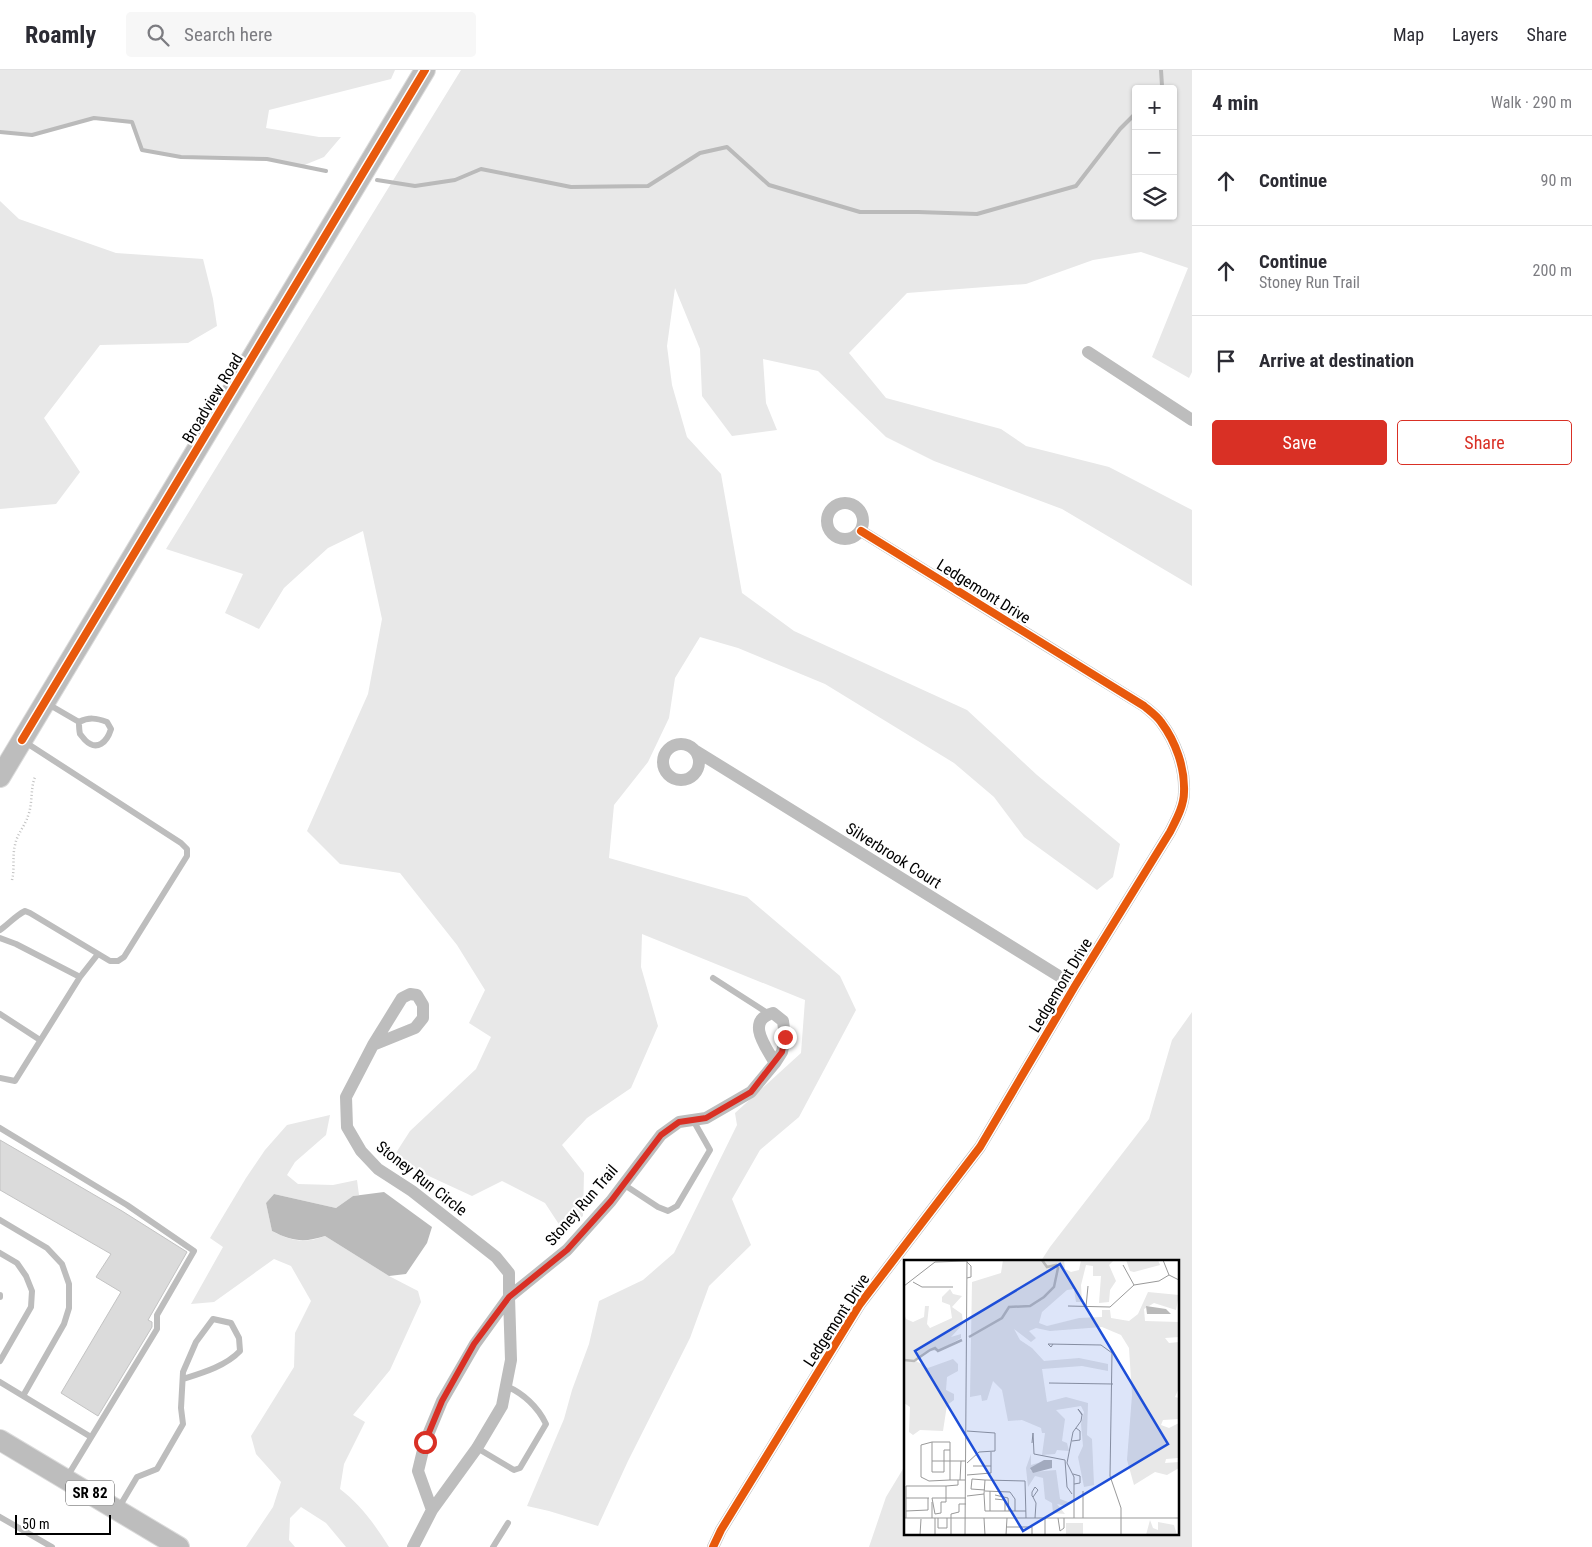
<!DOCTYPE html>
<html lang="en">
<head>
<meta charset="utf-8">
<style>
	body { margin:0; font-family:"Roboto Condensed",sans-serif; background:#f7f7f7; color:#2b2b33 }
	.controls { position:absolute; right:15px; top:15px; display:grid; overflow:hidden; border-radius:5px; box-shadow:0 1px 4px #0004 }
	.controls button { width:45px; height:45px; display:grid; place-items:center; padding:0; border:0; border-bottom:1px solid #e1e1e2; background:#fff; color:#2b2b33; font:25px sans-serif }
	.scale { position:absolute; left:15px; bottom:12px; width:96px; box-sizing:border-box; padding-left:5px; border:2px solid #000; border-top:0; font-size:14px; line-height:18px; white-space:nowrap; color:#000; -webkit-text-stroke:4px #fff; paint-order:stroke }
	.stop { position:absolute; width:15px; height:15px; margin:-11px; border:4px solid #d93025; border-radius:50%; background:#fff }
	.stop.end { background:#d93025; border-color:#fff; box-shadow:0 1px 5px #0008 }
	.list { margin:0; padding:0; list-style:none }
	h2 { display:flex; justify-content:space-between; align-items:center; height:65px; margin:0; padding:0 20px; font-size:21px }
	h2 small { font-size:16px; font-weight:400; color:#7c7c81 }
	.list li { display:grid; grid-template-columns:32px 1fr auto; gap:15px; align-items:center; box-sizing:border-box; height:90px; padding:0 20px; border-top:1px solid #e1e1e2 }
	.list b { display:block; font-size:19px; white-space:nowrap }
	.list p { margin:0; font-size:16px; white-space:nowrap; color:#7c7c81 }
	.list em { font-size:16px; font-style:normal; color:#7c7c81 }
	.actions { display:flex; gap:10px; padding:15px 20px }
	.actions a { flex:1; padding:11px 0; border:1px solid #d93025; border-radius:5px; text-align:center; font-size:18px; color:#d93025 }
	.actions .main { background:#d93025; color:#fff }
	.icon { flex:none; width:28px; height:28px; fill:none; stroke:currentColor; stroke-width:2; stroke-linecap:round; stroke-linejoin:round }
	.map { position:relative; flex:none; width:1192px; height:1477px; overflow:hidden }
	header { display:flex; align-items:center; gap:30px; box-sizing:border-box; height:70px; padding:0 25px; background:#fff; border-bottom:1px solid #e1e1e2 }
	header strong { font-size:24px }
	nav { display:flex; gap:28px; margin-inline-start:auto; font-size:18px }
	.search { width:350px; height:45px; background:#f7f7f7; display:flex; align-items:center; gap:12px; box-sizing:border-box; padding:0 18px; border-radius:5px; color:#7c7c81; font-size:19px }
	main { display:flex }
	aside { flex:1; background:#fff }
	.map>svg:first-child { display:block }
	.green { fill:#e8e8e8; fill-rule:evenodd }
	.water { fill:#bababa }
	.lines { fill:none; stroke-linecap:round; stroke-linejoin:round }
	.stream { stroke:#bababa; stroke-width:4 }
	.building { fill:#dbdbdb; stroke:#c3c3c3 }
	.primary-casing { stroke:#dbdbdb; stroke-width:22 }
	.path { stroke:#c2c2c2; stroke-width:2.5; stroke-dasharray:1 2.5; stroke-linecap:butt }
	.service { stroke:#bdbdbd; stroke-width:6 }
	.minor { stroke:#bdbdbd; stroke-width:12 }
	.primary { stroke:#bdbdbd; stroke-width:20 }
	.cycleway-casing { stroke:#fff; stroke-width:11 }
	.cycleway { stroke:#e8590c; stroke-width:8 }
	.route { stroke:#d93025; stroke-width:6 }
	.labels { text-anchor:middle; stroke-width:4.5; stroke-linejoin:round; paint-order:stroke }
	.shield { fill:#fff; stroke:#4c4c4c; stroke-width:1 }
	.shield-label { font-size:15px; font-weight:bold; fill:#000 }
	.street-label { font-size:16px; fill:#000; stroke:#fff }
	.inset-river { fill:none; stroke:#bababa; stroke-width:2.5 }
	.inset-road { fill:none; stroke:#999; stroke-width:1 }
	.view { fill:#1d4ed8; fill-opacity:0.15; stroke:#1d4ed8; stroke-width:2.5 }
	.inset-edge { fill:none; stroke:#000; stroke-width:2.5 }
</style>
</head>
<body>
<header>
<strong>Roamly</strong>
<div class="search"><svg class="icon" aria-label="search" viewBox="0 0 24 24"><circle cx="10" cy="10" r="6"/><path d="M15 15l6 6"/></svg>Search here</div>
<nav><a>Map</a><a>Layers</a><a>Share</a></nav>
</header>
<main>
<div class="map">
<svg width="1192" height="1477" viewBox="0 0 1192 1477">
	<rect width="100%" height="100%" fill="#fff"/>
	<path class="green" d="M0,0H395L391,9L269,40L266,58L319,67H341L324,87L302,96L267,89L181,87L142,80L132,52L94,48L32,65L0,62Z
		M461,0H1192V302L1189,308L1152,287L1188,198L1141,182L1093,190L1026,214L907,223L849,283L886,328L1001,359L1026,376L1109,397L1192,440V516L1062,439L934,391L886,367L818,301L763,289L766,333L777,360L732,366L702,326L700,279L675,218L667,276L672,315L687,367L721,404L742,523L794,561L967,640L1037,705L1120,774L1113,807L1097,820L1024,767L994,727L954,693L825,614L738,578L700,567L675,608L669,648L648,692L614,735L609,788L747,827L840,906L856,940L799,1047L760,1080L732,1129L751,1175L709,1216L690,1268L628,1391L598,1456L549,1441L527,1436L564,1349L572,1320L589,1274L599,1231L643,1210L674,1183L737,1055L735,1043L801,983L805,930L642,864L641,897L658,956L631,1018L587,1048L562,1075L584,1103L583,1146L564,1162L545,1133L502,1111L472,1126L392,1089L410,1061L476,999L491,967L469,953L485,920L457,875L400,803L340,794L307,761L368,624L382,549L363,461L328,478L284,518L259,559L225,543L243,504L166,479ZM1136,19H1173V146H1136Z
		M0,131L19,149L116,183L203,189L213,229L217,256L188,273L100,275L44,348L80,402L56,434L0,439Z
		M1192,942V1477H869L886,1427L906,1394V1463H1178V1191H1041L1050,1177L1149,1049L1172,970Z
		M330,1045L326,1065L295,1092L287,1105L298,1114L333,1115L357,1110L359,1125L353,1126L336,1138L274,1124L266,1133L272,1161C291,1171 305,1174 325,1166L389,1206L418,1221L421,1232L390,1300L353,1345L365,1352L344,1394L340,1419C360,1434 376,1456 389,1477H346L326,1453L301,1437L290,1448L289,1470L295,1477H246L273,1437L281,1412L256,1384L251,1366L294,1297L295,1263L311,1231L291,1196L274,1189L214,1232L191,1234L223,1177L210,1168L246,1108L265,1080L287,1055Z"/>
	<path class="water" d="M384,1122L432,1157L427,1173L406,1204L389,1206L325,1166C304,1173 291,1171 272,1161L266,1133L274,1124L336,1138L353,1126Z"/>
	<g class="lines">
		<path class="stream" d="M1159,19L1162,16L1161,0
			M0,62L32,65L94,48L132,52L142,80L181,87L267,89L326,101
			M377,110L415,116L455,110L481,99L571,117L648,116L700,83L727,77L769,115L860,142H918L977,144L1076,116L1120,59L1136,43"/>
	</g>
	<path class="building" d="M0,1070L122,1141L187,1182L148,1250L152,1252V1257L98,1346L61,1323L121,1222L96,1207L111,1184L0,1120Z"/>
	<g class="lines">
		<g class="primary-casing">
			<path id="primary" d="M0,707L425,0
				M0,1370L179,1477"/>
		</g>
		<path class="path" d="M12,810C15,799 12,787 15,775C17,764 25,756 28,746C33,733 30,720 35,707"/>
		<path class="service" d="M48,634L79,652C89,647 96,648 107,652L111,659C107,672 97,682 85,670C84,669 81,665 80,664C79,660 79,655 79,652
			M0,860C9,854 15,846 25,841L30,843L110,891H118L124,887L187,786V779L181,773L25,672
			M0,868L16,874L80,907
			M713,908L769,944
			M0,944L40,970
			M0,1008L15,1011L80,907L98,884
			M0,1058L127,1135L194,1181L157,1245V1259L67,1407
			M623,1114L658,1137L668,1141L677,1136L710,1080L693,1050
			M0,1150L47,1178L62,1194L69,1214V1238L64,1254L23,1326
			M0,1183L17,1193L26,1206L32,1221L31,1237L0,1291
			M0,1225V1227
			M0,1312L91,1367
			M477,1378L514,1400L520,1398L546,1354C538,1337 523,1323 506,1316
			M118,1439L137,1407L157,1399L183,1354L181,1338L183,1302L196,1272L213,1249L231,1253L239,1268L240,1281C226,1296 202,1303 183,1309
			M0,1447L52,1477
			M493,1477L508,1453"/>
		<path class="minor" d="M1088,282L1192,350
			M827 451a18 18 0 1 1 36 0a18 18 0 1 1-36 0Z
			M663 692a18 18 0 1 1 36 0a18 18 0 1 1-36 0Z
			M696,681L1075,916
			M373,975L402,928L410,924L417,925L423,935V948L415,958L373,975L346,1027L347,1057L361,1081L378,1099L412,1121L496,1187L509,1203V1227L475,1274L442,1331L425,1372L418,1401L432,1440
			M413,1477L432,1440L477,1378L502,1336L511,1290L509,1227L567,1180L611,1131L661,1065L679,1052L706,1048L751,1022L775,993L782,982L785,967L783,951L773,943C745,951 766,977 775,993
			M713,1477L721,1460L860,1234L980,1077L1075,916L1170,762C1176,750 1184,736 1184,722C1185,698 1176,672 1161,652C1157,646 1150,641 1144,636L861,461"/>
		<use href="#primary" class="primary"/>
		<g class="cycleway-casing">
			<path id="cycleway" d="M22,670L425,0
				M713,1477L721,1460L860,1234L980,1077L1075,916L1170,762C1176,750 1184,736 1184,722C1185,698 1176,672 1161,652C1157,646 1150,641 1144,636L861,461"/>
		</g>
		<use href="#cycleway" class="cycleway"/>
	</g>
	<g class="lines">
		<path class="route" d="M425,1372L442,1331L474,1274L509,1227L567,1180L611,1131L661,1065L679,1052L706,1048L751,1022L782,982L785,967"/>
	</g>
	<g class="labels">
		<rect class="shield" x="66" y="1410.5" width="48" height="25" rx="4"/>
		<g class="shield-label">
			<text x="90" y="1428">SR 82</text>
		</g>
		<g class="street-label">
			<text transform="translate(212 328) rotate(-59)" y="6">Broadview Road</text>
			<text transform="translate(984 521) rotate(32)" y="6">Ledgemont Drive</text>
			<text transform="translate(894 785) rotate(32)" y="6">Silverbrook Court</text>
			<text transform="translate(1060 915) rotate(-59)" y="6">Ledgemont Drive</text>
			<text transform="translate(422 1108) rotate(38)" y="6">Stoney Run Circle</text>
			<text transform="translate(581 1135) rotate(-49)" y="6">Stoney Run Trail</text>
			<text transform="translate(836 1250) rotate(-57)" y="6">Ledgemont Drive</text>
		</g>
	</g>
	<g transform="translate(904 1190)">
		<rect width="275" height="275" fill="#fff"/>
		<path d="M99,0H160L161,9L167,12L175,10L177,0H210L205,5L212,21L206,30L205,42L195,43L197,16H189V6L182,5L177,25L178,42H172L170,29L163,30L138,52L135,63L143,66L175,58L198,57V50H206L207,58L225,61L234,54L244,32L275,35L272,50L250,43L240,49L241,61L275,62V77L261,78L265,83L275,82V128L271,137L275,138V159L259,160L257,165L265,168L275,163L274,198L262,199L261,203L275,202V208L263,215L251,212L230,225L223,200L228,135L225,88L217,75L198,67L146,71L132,68L125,71L132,78L127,82L110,69L116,80L128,88L140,101L175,98L204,104V111L178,106L138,109L143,142L162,137L184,143L183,175L188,179L190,225L180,227L174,197L179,186L177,164L180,152L177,146L152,150L161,159L158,181L163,183L165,191L153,190L151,194L138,195L141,173H138L137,168L118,160L104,161L98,130L89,121L83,140L78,141L77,135L66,137L68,22L97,13ZM222,0H254L256,5L230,12L226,11ZM46,29L49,34L58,36L48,47L58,54L59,64L47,77L57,74V78L34,91L26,90L12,101L24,108L49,99L54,104V111L43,117L42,130L50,134V140L43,145L39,171L16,170L9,175L5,172L6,147L0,143V53L2,59L9,62L20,57L21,46H25L23,64L26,68L48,58L46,45L38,42V37ZM127,194V205L137,202L126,210L129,212L152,210L156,239L167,243L162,246L153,244L161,254L149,253L148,243L141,239L139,218L131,216L124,227L122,208ZM246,260L249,268L254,270V262L270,265L273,275H242ZM162,263H179V275H162Z" fill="#e8e8e8"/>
		<path d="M242,46L262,49L267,54H243ZM140,200H148V208L129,213L126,208Z" fill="#bababa"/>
		<path class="inset-river" d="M65,77L98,58L105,47L126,46L140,37L150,27L154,8L152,5L143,7L138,0M0,100L10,101L26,90L31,88L34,91L58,80"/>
		<path class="inset-road" d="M259,0L265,15L275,20M219,5L230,25M63,18L67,17V6L63,2M9,22L18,27H49M0,26L31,2L63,1M164,46L206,47L230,25L255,21L265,15M182,47L184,26M149,84L147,87L144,84L197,85L208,93L206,216L217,248V275M145,123L209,124M63,171L91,173V191L75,192L63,203M168,181L176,180V171L172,168M28,182L17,185V217L25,221L46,220M128,183L129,173L130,194L161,200L163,227L168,234M46,190H40V212H28V182H46V201H62M28,201H46V220H54M69,206H87M169,214L176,216V223L170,224M63,215L87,213V192M56,220L57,201M81,220L68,219L67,229L81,230M42,226L54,225V220H61M81,231L106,232L111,239V251M86,231V251M179,231V258M80,234L81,251H122M91,235L104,238L105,251M63,236L80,234L81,220L121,221L122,258M129,237L134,230L131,227L128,232V236L129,237L132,243L131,258M2,238H25M91,239L101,240V251M28,242V258M2,251L24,250V238M0,258H275M2,258V226H42V242H37V253L31,254L28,238H62M31,258V275M34,258V268H43V258M80,258L81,275M141,258V275M154,258L156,271L160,268V258M170,258V217L163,203L169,172L177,161L178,155V154L174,149L178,155M102,267H128V275M16,275L17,259M47,275V254L55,252V244H62M61,275L63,0M102,275L103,258"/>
		<path class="view" d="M156,4L264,184L119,271L11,91Z"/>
		<rect width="275" height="275" class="inset-edge"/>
	</g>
</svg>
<div class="controls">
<button>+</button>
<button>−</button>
<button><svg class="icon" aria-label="layers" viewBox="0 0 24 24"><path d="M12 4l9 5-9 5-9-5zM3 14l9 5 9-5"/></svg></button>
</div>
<div class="scale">50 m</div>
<div class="stop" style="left:425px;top:1372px"></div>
<div class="stop end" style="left:785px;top:967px"></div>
</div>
<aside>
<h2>4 min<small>Walk · 290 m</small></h2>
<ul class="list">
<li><svg class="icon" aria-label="ahead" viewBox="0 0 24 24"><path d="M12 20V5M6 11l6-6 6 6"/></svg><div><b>Continue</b></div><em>90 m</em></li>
<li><svg class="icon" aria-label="ahead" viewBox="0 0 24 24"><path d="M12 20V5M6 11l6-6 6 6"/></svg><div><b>Continue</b><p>Stoney Run Trail</p></div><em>200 m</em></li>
<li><svg class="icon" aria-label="arrive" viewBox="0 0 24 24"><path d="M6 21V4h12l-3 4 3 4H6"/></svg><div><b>Arrive at destination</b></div></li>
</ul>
<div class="actions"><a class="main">Save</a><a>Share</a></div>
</aside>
</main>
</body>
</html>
